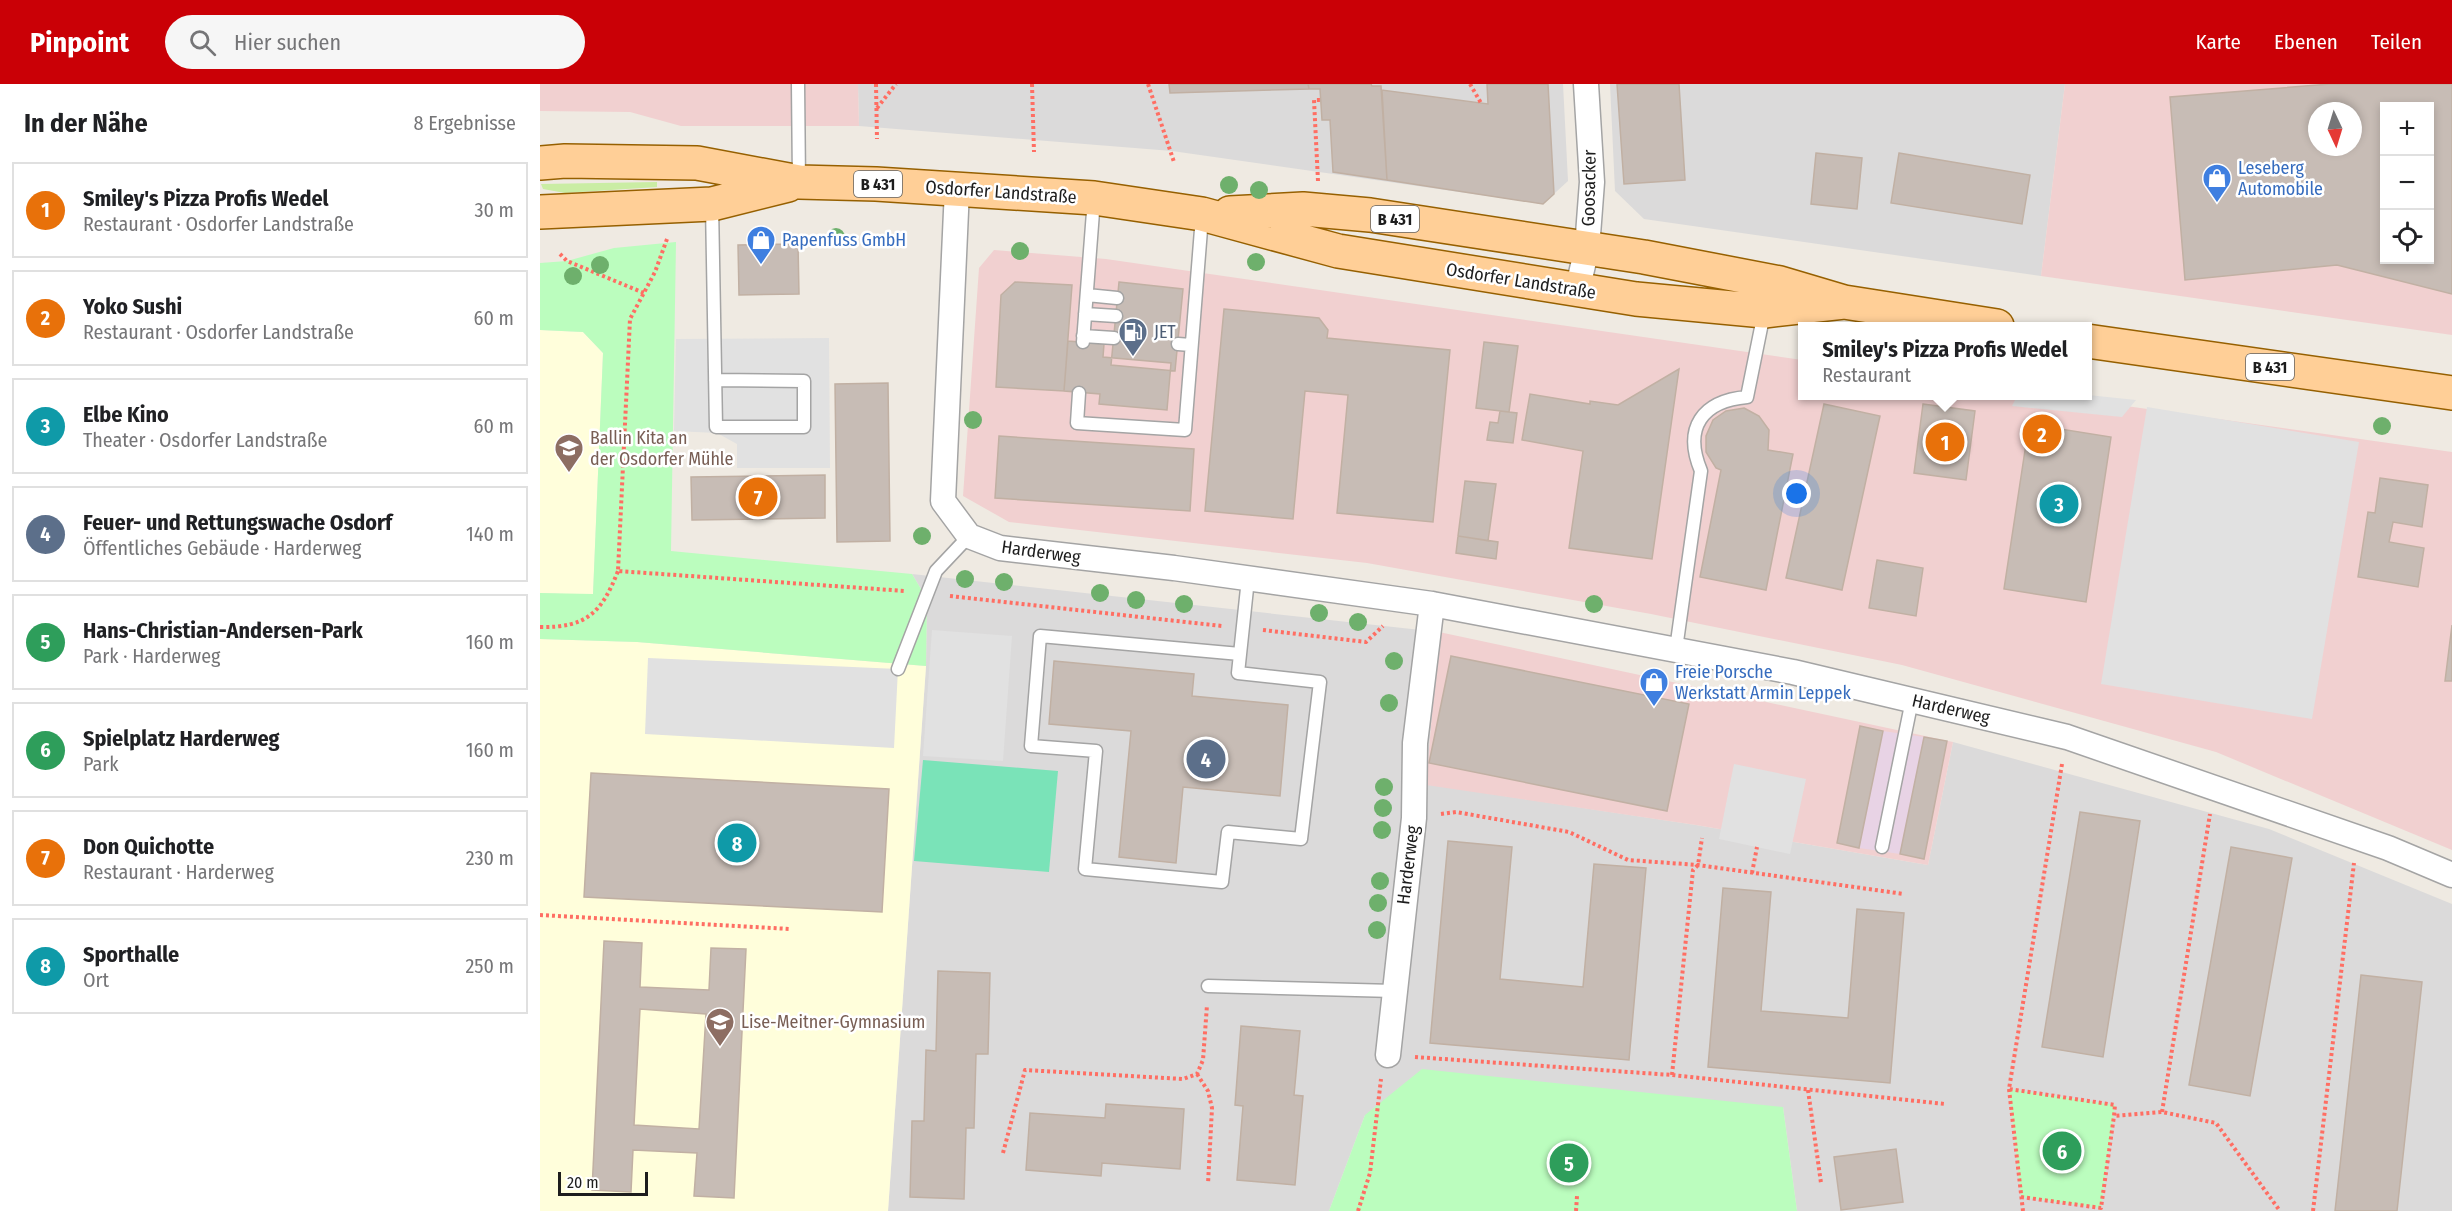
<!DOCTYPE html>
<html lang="de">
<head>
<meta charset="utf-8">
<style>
	body { margin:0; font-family:"Fira Sans Condensed",sans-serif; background:#f6f6f6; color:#202124 }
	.controls { position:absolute; right:18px; top:18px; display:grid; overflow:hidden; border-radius:0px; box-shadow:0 3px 9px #0003 }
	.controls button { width:54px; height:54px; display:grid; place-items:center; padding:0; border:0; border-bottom:2px solid #e0e0e0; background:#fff; color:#202124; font:30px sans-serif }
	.compass { position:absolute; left:1768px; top:18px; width:54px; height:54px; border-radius:50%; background:#fff; box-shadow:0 3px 9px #0003; rotate:176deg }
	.scale { position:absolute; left:18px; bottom:15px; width:90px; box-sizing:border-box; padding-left:6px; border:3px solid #1d1d1d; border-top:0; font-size:16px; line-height:21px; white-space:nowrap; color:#1d1d1d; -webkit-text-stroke:4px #fff; paint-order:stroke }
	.you { position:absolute; left:1257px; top:410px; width:21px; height:21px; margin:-15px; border:4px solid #fff; border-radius:50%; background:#1a73e8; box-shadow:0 0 0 9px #1a73e833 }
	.badge { display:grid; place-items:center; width:39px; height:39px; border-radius:50%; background:#ca0006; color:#fff; font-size:20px; font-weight:700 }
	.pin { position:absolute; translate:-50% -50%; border:3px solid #fff; box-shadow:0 2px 6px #0006 }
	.popup { position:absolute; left:1258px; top:238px; width:294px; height:78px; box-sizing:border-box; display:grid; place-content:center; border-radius:0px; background:#fff; filter:drop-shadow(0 2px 4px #0005); font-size:20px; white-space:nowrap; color:#757577 }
	.popup b { font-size:22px; color:#202124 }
	.popup::after { content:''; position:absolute; left:50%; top:100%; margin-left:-12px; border:12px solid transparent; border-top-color:#fff }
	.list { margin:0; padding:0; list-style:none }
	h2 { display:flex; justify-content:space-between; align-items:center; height:78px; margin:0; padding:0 24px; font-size:26px }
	h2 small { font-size:20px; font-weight:400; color:#757577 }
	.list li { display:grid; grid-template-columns:39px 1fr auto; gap:18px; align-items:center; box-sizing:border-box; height:96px; margin:0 12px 12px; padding:0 12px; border:2px solid #e0e0e0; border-radius:0px }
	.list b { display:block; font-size:22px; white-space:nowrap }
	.list p { margin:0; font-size:20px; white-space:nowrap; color:#757577 }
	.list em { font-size:20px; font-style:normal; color:#757577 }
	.icon { flex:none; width:33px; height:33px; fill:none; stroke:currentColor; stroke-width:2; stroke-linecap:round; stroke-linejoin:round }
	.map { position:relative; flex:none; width:1912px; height:1127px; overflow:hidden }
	header { display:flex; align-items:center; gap:36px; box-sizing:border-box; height:84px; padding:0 30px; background:#ca0006; color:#fff }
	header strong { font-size:28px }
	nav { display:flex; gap:33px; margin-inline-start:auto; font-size:21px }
	.search { width:420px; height:54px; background:#f6f6f6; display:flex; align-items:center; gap:15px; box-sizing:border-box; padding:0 21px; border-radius:33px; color:#757577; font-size:22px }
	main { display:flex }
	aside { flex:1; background:#fff }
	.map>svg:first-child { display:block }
	.residential { fill:#dbdada }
	.commercial { fill:#f1d0d0; fill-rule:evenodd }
	.industrial { fill:#e8d3e5 }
	.education { fill:#fffedb }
	.grass { fill:#caeda4 }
	.park { fill:#bbfdbe }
	.pitch { fill:#7ae3b8 }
	.parking { fill:#e1e1e1 }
	.building { fill:#c7bcb5; stroke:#c1b0a3; stroke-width:1.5; fill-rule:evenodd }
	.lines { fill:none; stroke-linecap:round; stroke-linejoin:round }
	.lane-casing { stroke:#a4a4a4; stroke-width:15 }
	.street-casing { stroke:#a4a4a4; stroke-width:27 }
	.primary-casing { stroke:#966000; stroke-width:36 }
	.path { stroke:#ff6e63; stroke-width:4; stroke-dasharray:3 3; stroke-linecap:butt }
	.lane { stroke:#fff; stroke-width:12 }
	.street { stroke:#fff; stroke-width:24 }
	.primary { stroke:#ffcf97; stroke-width:33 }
	.tree { fill:#6eb06c }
	.labels { text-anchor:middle; stroke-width:5; stroke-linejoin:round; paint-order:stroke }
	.shield { fill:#fff; stroke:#616161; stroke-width:1.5 }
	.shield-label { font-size:16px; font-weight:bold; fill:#1d1d1d }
	.shop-label { font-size:18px; fill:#366cbe; stroke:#fff; text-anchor:start }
	.street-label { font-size:18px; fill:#1d1d1d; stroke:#fff }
	.service-label { font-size:18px; fill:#4e5e75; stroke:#fff; text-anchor:start }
	.education-label { font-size:18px; fill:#785e54; stroke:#fff; text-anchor:start }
</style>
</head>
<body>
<header>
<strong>Pinpoint</strong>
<div class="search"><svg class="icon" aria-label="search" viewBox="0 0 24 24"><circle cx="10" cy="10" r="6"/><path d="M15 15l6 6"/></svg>Hier suchen</div>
<nav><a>Karte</a><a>Ebenen</a><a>Teilen</a></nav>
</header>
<main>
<aside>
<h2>In der Nähe<small>8 Ergebnisse</small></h2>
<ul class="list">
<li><span class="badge" style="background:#e8710a">1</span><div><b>Smiley's Pizza Profis Wedel</b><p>Restaurant · Osdorfer Landstraße</p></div><em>30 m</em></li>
<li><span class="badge" style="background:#e8710a">2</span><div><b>Yoko Sushi</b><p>Restaurant · Osdorfer Landstraße</p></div><em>60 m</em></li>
<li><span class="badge" style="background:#0f9aa8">3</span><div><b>Elbe Kino</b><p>Theater · Osdorfer Landstraße</p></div><em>60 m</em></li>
<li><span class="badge" style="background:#5c6f8a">4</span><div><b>Feuer- und Rettungswache Osdorf</b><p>Öffentliches Gebäude · Harderweg</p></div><em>140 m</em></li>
<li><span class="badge" style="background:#2e9e5b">5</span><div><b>Hans-Christian-Andersen-Park</b><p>Park · Harderweg</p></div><em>160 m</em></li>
<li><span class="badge" style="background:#2e9e5b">6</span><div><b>Spielplatz Harderweg</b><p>Park</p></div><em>160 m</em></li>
<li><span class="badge" style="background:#e8710a">7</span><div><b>Don Quichotte</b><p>Restaurant · Harderweg</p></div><em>230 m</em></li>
<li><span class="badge" style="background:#0f9aa8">8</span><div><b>Sporthalle</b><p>Ort</p></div><em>250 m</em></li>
</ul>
</aside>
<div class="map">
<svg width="1912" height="1127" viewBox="0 0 1912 1127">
	<rect width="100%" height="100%" fill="#efeae2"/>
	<path class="residential" d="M318,0H1023L1028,97L1003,120L632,67L319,42Z
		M1070,0H1525L1501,192L1104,135L1075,107Z
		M372,490L899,548L886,700L1156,741L1388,781L1413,658L1729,745L1912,820V1127H1257L1243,1023L825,1031L789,1127H348L386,582L387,515Z"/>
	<path class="commercial" d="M0,0H318L319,42H141L90,28L0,27Z
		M1525,0H1912V251L1501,192ZM1844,22H1890V176H1844ZM1777,27H1813V63H1777Z
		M454,166L566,175L1262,276V312H1515L1912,368V766L1676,668L1362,581L1111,530L827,479L469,438L423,412L439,184Z
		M899,548L1413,658L1388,781L1156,741L886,701Z"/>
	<path class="industrial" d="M1343,647L1384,653L1360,770L1319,764Z"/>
	<path class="education" d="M0,246L43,248L63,269L53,511L0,509Z
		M0,555L97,558L386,582L348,1127H0Z"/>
	<path class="grass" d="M117,98V103L25,109L3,105L1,100Z"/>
	<path class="park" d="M136,158L131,467L372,490L387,515L386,582L97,558L0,555V509L53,510L63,269L43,248L0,246V179L27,177L74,164Z
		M882,985L1243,1023L1257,1127H789L825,1031Z
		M1469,1005L1575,1021L1561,1124L1481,1113Z"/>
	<path class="pitch" d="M383,676L518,687L509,788L374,777Z"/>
	<path class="parking" d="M289,254L290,384H197V360L177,349L134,347L136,255Z
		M1548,311L1596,316L1582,333L1472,322L1477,312Z
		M1607,323L1819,358L1772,635L1561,600Z
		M392,546L472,552L463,677L383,672Z
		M108,574L358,585L354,664L105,650Z
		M1194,680L1266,695L1250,770L1179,755Z"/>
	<path class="building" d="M629,0H768L769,5L630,9Z
		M768,0H831L832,2H841L847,96L793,88L790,36H782L780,5H769Z
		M947,0H1008L1014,110L1003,120L847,96L842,6L948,20Z
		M1077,0H1139L1145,96L1084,100Z
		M1790,0H1912V210L1797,181L1645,196L1630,13ZM1844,22H1890V176H1844ZM1777,27H1813V63H1777Z
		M1276,69L1322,74L1317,125L1271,120Z
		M1359,69L1490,91L1482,140L1351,119Z
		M258,160L259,210L199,211L198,161Z
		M475,198L532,201L524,307L456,303L461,211Z
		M579,198L643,205L635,287L571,281Z
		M684,225L779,234L788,246L787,254L910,266L893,438L797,429L808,311L765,307L753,435L665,427Z
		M528,257L564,260L563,273L631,279L627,326L559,320L560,310L524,307Z
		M944,258L978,262L969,328L936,324Z
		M1139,285L1112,475L1029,464L1043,367L982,356L990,310L1050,320V317L1078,321Z
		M348,299L350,457L297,458L295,300Z
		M1284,320L1340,332L1302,506L1246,494Z
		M1383,320L1435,327L1426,396L1374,389Z
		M1204,324L1219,332L1229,346L1228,366L1253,370L1226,506L1160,493L1181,386L1176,384L1166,368V352L1173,336L1186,327Z
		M960,327L977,329L973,359L947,356L950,338L958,339Z
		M1489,340L1571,353L1546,518L1464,505Z
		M459,352L654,365L650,427L455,414Z
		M285,391V434L152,436L151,393Z
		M1840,394L1888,401L1882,443L1853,438L1849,458L1884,464L1878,503L1818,493L1828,428L1835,429Z
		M925,397L956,400L948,457L918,452Z
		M918,452L958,458L956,475L916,469Z
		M1337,476L1383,484L1376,532L1329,524Z
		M1912,541V597H1905Z
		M911,572L1149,620L1127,727L889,679Z
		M514,577L654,590L652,612L748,621L740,712L643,703L636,779L579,773L591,647L509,640Z
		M1320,642L1343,647L1319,764L1297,759Z
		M1384,653L1407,657L1384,775L1360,770Z
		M51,689L349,705L342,828L44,813Z
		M1540,728L1600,737L1563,973L1502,963Z
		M908,757L972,763L960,895L1043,903L1054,780L1106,784L1089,976L890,959Z
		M1691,763L1752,774L1710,1012L1649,1001Z
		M1183,804L1231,808L1221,927L1308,934L1317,825L1364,829L1350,999L1168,983Z
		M64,857L102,859L100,903L169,906L171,864L206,865L194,1114L154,1112L157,1069L93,1066L91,1108L52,1106ZM100,925L166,930L159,1045L94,1041Z
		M398,887L450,889L448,970H436L434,1044H426L424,1115L370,1113L372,1037H384L386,966L396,967Z
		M1821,891L1882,898L1857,1127H1795Z
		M701,942L760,947L754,1011L763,1012L755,1101L697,1096L703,1022L695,1021Z
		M566,1020L644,1025L640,1085L562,1079L561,1092L486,1086L490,1029L565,1034Z
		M1356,1065L1363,1118L1301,1126L1294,1073Z"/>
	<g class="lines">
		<g class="lane-casing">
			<path id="lane" d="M258,0L259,98
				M172,121L176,343H264V297L175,296
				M547,211L577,214
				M545,230L576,232
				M543,252L574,254
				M543,258L554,115
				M638,260L651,261
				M539,309L537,339L645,346L662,133
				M1136,565L1161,387C1143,344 1162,317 1207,313L1224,229
				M700,570L500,552L491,662L556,667L545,785L682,798L688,748L761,755L780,598L698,589L708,495
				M358,585L396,487L429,452
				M1342,763L1372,616
				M668,902L854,907"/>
		</g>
		<g class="street-casing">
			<path id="street" d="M417,105L403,417L429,452L460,464L634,484L892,520L1253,588L1527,653L1848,764L1912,791
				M1037,207L1047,164L1052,98L1046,0
				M848,971L874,734L875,659L892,520"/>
		</g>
		<g class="primary-casing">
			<path id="primary" d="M0,79L25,77L157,79L259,98L336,100L554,114L662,130L798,167L1096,215L1224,227L1304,218
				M0,128L172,120L248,101
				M690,129L763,125L830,131L1104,173L1240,199L1304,218L1457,242
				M1547,257L1912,309"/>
		</g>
		<path class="path" d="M336,0L337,55
			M492,0L494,68
			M608,0L634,78
			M930,0L941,19
			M337,24L356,0
			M778,97L774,16H780
			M127,155L115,188L90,235L78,487L365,507
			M20,170L27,177L104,209
			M410,512L682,542
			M0,543C47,544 62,528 78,487
			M723,546L826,558L843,542
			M1522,680L1469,1005L1575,1021L1574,1032L1622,1028L1676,1039L1740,1127
			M901,730L916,728L1029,748L1088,776L1158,781L1364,810
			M1212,789L1217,763
			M0,831L250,845
			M875,973L1132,991L1405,1020
			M657,990L668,1007L672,1024L668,1100
			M1132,991L1153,786L1158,781L1162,754
			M1469,1005L1483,1127
			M1268,1006L1281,1099
			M1622,1028L1670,730
			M463,1069L485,986L643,995L657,990L663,976L667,921
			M1481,1113L1561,1124L1574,1032
			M818,1127L830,1089L841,995
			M1036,1127L1037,1112
			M1773,1127L1814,779"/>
		<use href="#lane" class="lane"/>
		<use href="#street" class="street"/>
		<use href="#primary" class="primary"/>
	</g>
	<g class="tree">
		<circle cx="689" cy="101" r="9"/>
		<circle cx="719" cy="106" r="9"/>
		<circle cx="296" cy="153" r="9"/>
		<circle cx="480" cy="167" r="9"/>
		<circle cx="716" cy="178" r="9"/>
		<circle cx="60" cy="181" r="9"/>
		<circle cx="33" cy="192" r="9"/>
		<circle cx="433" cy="336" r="9"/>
		<circle cx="1842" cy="342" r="9"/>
		<circle cx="382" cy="452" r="9"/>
		<circle cx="425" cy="495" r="9"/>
		<circle cx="464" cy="498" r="9"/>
		<circle cx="560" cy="509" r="9"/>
		<circle cx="596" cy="516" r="9"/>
		<circle cx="644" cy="520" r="9"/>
		<circle cx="1054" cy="520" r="9"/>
		<circle cx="779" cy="529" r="9"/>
		<circle cx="818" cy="538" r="9"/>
		<circle cx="854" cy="577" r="9"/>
		<circle cx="849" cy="619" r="9"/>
		<circle cx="844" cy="703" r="9"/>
		<circle cx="843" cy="724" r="9"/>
		<circle cx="842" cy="746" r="9"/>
		<circle cx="840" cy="797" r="9"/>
		<circle cx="838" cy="819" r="9"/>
		<circle cx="837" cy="846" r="9"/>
	</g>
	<defs>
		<g id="shop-pin" transform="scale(1.5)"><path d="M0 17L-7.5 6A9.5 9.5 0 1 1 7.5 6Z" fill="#3f7fe0" stroke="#fff"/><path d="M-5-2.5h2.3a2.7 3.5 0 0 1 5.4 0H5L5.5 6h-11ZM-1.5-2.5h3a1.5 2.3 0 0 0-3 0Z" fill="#fff"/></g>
		<g id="fuel-pin" transform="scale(1.5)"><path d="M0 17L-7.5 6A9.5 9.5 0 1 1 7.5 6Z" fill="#5c6f8a" stroke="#fff"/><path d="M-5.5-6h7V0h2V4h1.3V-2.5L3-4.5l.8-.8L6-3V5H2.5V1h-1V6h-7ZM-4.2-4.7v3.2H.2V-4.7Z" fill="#fff"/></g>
		<g id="school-pin" transform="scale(1.5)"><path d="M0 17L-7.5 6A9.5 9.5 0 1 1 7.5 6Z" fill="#8d6e63" stroke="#fff"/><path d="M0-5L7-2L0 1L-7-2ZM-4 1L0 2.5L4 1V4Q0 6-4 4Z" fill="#fff"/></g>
	</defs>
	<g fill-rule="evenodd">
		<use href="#shop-pin" x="1677" y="94"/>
		<use href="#shop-pin" x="221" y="156"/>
		<use href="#fuel-pin" x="593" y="248"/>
		<use href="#school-pin" x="29" y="364"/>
		<use href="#shop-pin" x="1114" y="598"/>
		<use href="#school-pin" x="180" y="938"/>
	</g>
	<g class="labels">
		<g class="shield">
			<rect x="314" y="87" width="48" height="26" rx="4.5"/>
			<rect x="831" y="122" width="48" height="26" rx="4.5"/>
			<rect x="1706" y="270" width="48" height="26" rx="4.5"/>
		</g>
		<g class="shield-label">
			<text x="338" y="106">B 431</text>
			<text x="855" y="141">B 431</text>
			<text x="1730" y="289">B 431</text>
		</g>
		<g class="shop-label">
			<text x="1698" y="90">Leseberg<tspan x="1698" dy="21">Automobile</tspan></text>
			<text x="242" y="162">Papenfuss GmbH</text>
			<text x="1135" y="594">Freie Porsche<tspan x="1135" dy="21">Werkstatt Armin Leppek</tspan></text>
		</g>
		<g class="street-label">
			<text transform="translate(1049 104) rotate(-89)" y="6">Goosacker</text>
			<text transform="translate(461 108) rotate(4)" y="6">Osdorfer Landstraße</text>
			<text transform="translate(981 197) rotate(9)" y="6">Osdorfer Landstraße</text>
			<text transform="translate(501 468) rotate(8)" y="6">Harderweg</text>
			<text transform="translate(1411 625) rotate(13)" y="6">Harderweg</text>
			<text transform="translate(868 781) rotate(-83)" y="6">Harderweg</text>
		</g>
		<g class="service-label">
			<text x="614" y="254">JET</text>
		</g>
		<g class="education-label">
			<text x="50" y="360">Ballin Kita an<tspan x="50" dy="21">der Osdorfer Mühle</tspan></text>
			<text x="201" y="944">Lise-Meitner-Gymnasium</text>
		</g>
	</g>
</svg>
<div class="controls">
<button>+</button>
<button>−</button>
<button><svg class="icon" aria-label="locate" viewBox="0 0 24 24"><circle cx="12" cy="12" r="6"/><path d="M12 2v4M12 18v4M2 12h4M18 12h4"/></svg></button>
</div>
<svg class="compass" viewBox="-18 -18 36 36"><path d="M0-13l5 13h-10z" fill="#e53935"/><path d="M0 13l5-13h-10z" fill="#757577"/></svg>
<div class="scale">20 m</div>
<div class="you"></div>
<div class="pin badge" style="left:1405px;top:358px;background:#e8710a">1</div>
<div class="popup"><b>Smiley's Pizza Profis Wedel</b>Restaurant</div>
<div class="pin badge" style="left:1502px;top:350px;background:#e8710a">2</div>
<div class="pin badge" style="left:1519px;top:420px;background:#0f9aa8">3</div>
<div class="pin badge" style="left:666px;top:675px;background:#5c6f8a">4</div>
<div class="pin badge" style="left:1029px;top:1079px;background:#2e9e5b">5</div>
<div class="pin badge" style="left:1522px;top:1067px;background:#2e9e5b">6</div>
<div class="pin badge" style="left:218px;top:413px;background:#e8710a">7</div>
<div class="pin badge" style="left:197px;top:759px;background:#0f9aa8">8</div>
</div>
</main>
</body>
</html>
